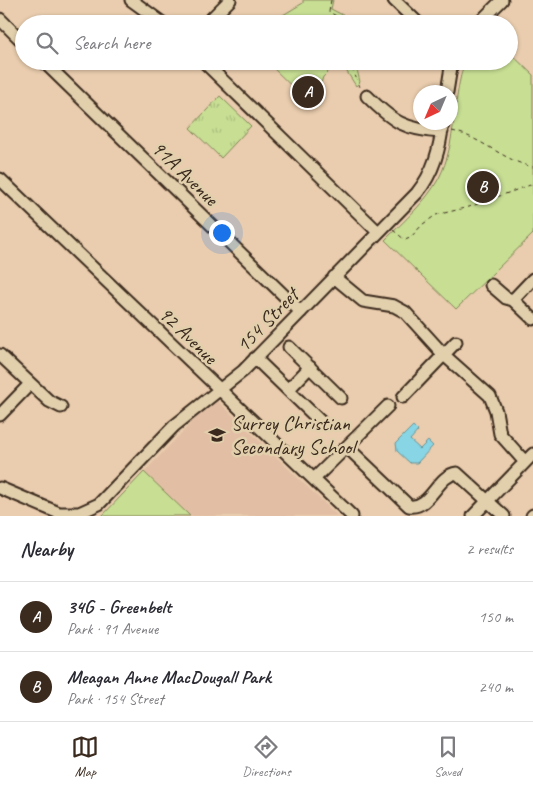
<!DOCTYPE html>
<html lang="en">
<head>
<meta charset="utf-8">
<style>
	body { margin:0; font-family:Caveat,sans-serif; background:#f2f2f3; color:#2b2b33 }
	.compass { position:absolute; left:413px; top:85px; width:45px; height:45px; border-radius:50%; background:#fff; box-shadow:0 1px 4px #0004; rotate:224deg }
	.you { position:absolute; left:221px; top:232px; width:18px; height:18px; margin:-12px; border:4px solid #fff; border-radius:50%; background:#1a73e8; box-shadow:0 0 0 8px #1a73e833 }
	.badge { display:grid; place-items:center; width:32px; height:32px; border-radius:50%; background:#3b2a1e; color:#fff; font-size:16px; font-weight:700 }
	.pin { position:absolute; translate:-50% -50%; border:2px solid #fff; box-shadow:0 1px 5px #0006 }
	.list { margin:0; padding:0; list-style:none }
	h2 { display:flex; justify-content:space-between; align-items:center; height:65px; margin:0; padding:0 20px; font-size:21px }
	h2 small { font-size:16px; font-weight:400; color:#7c7c81 }
	.list li { display:grid; grid-template-columns:32px 1fr auto; gap:15px; align-items:center; box-sizing:border-box; height:70px; padding:0 20px; border-top:1px solid #e1e1e2 }
	.list b { display:block; font-size:19px; white-space:nowrap }
	.list p { margin:0; font-size:16px; white-space:nowrap; color:#7c7c81 }
	.list em { font-size:16px; font-style:normal; color:#7c7c81 }
	.icon { flex:none; width:28px; height:28px; fill:none; stroke:currentColor; stroke-width:2; stroke-linecap:round; stroke-linejoin:round }
	.map { position:relative; flex:none; width:533px; height:516px; overflow:hidden }
	.search { position:absolute; background:#fff; box-shadow:0 1px 4px #0004; left:15px; right:15px; top:15px; height:55px; display:flex; align-items:center; gap:12px; box-sizing:border-box; padding:0 18px; border-radius:28px; color:#7c7c81; font-size:19px }
	.sheet { height:205px; background:#fff }
	nav { display:flex; justify-content:space-around; align-items:center; box-sizing:border-box; height:70px; border-top:1px solid #e1e1e2; background:#fff; font-size:14px; color:#7c7c81 }
	nav a { display:grid; justify-items:center; gap:2px }
	nav .on { color:#3b2a1e }
	.map>svg:first-child { display:block }
	.built { fill:#e2bfa4 }
	.grass { fill:url(#grass-tufts); stroke:#818458 }
	.park { fill:#c7de93; stroke:#818458 }
	.water { fill:#87d5e5; stroke:#699195 }
	.lines { fill:none; stroke-linecap:round; stroke-linejoin:round }
	.minor-casing { stroke:#3b2a1e; stroke-width:15 }
	.path { stroke:#3b2a1e; stroke-width:1; stroke-dasharray:4 4; stroke-linecap:butt }
	.minor { stroke:#e2d0ad; stroke-width:11 }
	.labels { text-anchor:middle; stroke-width:5; stroke-linejoin:round; paint-order:stroke }
	.street-label { font-size:21px; fill:#3b2a1e; stroke:#e2d0ad }
	.poi-label { font-size:21px; fill:#3b2a1e; stroke:#e2d0ad; text-anchor:start }
</style>
</head>
<body>
<div class="map">
<svg width="533" height="516" viewBox="0 0 533 516">
	<defs>
		<pattern id="grass-tufts" width="24" height="20" patternUnits="userSpaceOnUse" patternTransform="scale(1.25)"><rect width="24" height="20" fill="#c7de93"/><path d="M3 7l-1-3M5 7V3M7 7l1-3M15 17l-1-3M17 17v-4M19 17l1-3" fill="none" stroke="#acbf7e"/></pattern>
	</defs>
	<rect width="100%" height="100%" fill="#eacdae"/>
	<filter id="ink" filterUnits="userSpaceOnUse"><feTurbulence type="fractalNoise" baseFrequency=".02" numOctaves="2"/><feDisplacementMap in="SourceGraphic" scale="10" xChannelSelector="R" yChannelSelector="G"/><feConvolveMatrix kernelMatrix="1 2 1 2 8 2 1 2 1" color-interpolation-filters="sRGB"/></filter>
	<g filter="url(#ink)">
		<path class="built" d="M215,398L338,516H190L144,472Z"/>
		<path class="grass" d="M220,96L251,126L221,158L190,128Z"/>
		<path class="park" d="M303,0H333L331,9L360,24H268L303,3Z
			M509,52L533,75V234L456,309L385,240C404,221 426,202 439,178C457,143 452,99 465,61H509Z
			M266,61H339L323,77L313,107Z
			M340,61H355L360,82L356,86Z
			M144,472L190,516H102Z"/>
		<path class="water" d="M413,426L418,431L410,440L420,449L428,441L433,446L417,463H410L397,451L396,443Z"/>
		<g class="lines">
			<g class="minor-casing">
				<path id="minor" d="M131,0L164,24
					M394,0L419,24
					M0,19L24,43
					M206,24L230,0
					M478,24L502,0
					M43,61L301,312
					M203,61L378,232
					M447,92L452,61
					M367,96C393,122 405,130 442,132
					M0,179L352,516
					M334,277L363,301L394,306L405,312L444,355L490,396L496,411L500,434L525,462
					M491,285L506,298L513,300L533,319
					M513,300L533,279
					M289,347L341,398
					M0,355L49,401L61,407
					M255,358L320,421
					M288,390L310,367
					M403,397L456,342
					M0,415L30,384
					M347,447L409,506C431,509 437,475 457,473L504,516
					M314,479L388,406
					M0,488L59,513H79L99,504L174,426L243,371L417,193C434,172 440,148 443,122
					M473,516L533,454
					M532,516L533,515"/>
			</g>
			<path class="path" d="M331,0L329,12L351,24
				M225,17L232,24
				M349,61L360,87
				M452,131C481,137 504,161 533,167
				M393,230L405,240L410,238L423,224L436,215L469,207L533,184"/>
			<use href="#minor" class="minor"/>
		</g>
	</g>
	<defs>
		<g id="school-bare" transform="scale(1.35)"><path d="M0-5L7-2L0 1L-7-2ZM-4 1L0 2.5L4 1V4Q0 6-4 4Z" fill="#3b2a1e" stroke="#e2d0ad" stroke-width="2.5" paint-order="stroke"/></g>
	</defs>
	<g fill-rule="evenodd">
		<use href="#school-bare" x="217" y="435"/>
	</g>
	<g class="labels">
		<g class="street-label">
			<text transform="translate(185 173) rotate(44)" y="7">91A Avenue</text>
			<text transform="translate(267 320) rotate(-46)" y="7">154 Street</text>
			<text transform="translate(188 335) rotate(44)" y="7">92 Avenue</text>
		</g>
		<g class="poi-label">
			<text x="231" y="430">Surrey Christian<tspan x="231" dy="24">Secondary School</tspan></text>
		</g>
	</g>
</svg>
<svg class="compass" viewBox="-18 -18 36 36"><path d="M0-13l5 13h-10z" fill="#e53935"/><path d="M0 13l5-13h-10z" fill="#7c7c81"/></svg>
<div class="you"></div>
<div class="pin badge" style="left:308px;top:92px">A</div>
<div class="pin badge" style="left:483px;top:187px">B</div>
<div class="search"><svg class="icon" aria-label="search" viewBox="0 0 24 24"><circle cx="10" cy="10" r="6"/><path d="M15 15l6 6"/></svg>Search here</div>
</div>
<section class="sheet">
<h2>Nearby<small>2 results</small></h2>
<ul class="list">
<li><span class="badge">A</span><div><b>34G - Greenbelt</b><p>Park · 91 Avenue</p></div><em>150 m</em></li>
<li><span class="badge">B</span><div><b>Meagan Anne MacDougall Park</b><p>Park · 154 Street</p></div><em>240 m</em></li>
</ul>
</section>
<nav>
<a class="on"><svg class="icon" aria-label="map" viewBox="0 0 24 24"><path d="M3 6l6-2 6 2 6-2v14l-6 2-6-2-6 2zM9 4v14M15 6v14"/></svg>Map</a>
<a><svg class="icon" aria-label="directions" viewBox="0 0 24 24"><path d="M12 3l9 9-9 9-9-9zM9 14v-3h6M13 9l2 2-2 2"/></svg>Directions</a>
<a><svg class="icon" aria-label="saved" viewBox="0 0 24 24"><path d="M7 4h10v16l-5-4-5 4z"/></svg>Saved</a>
</nav>
</body>
</html>
